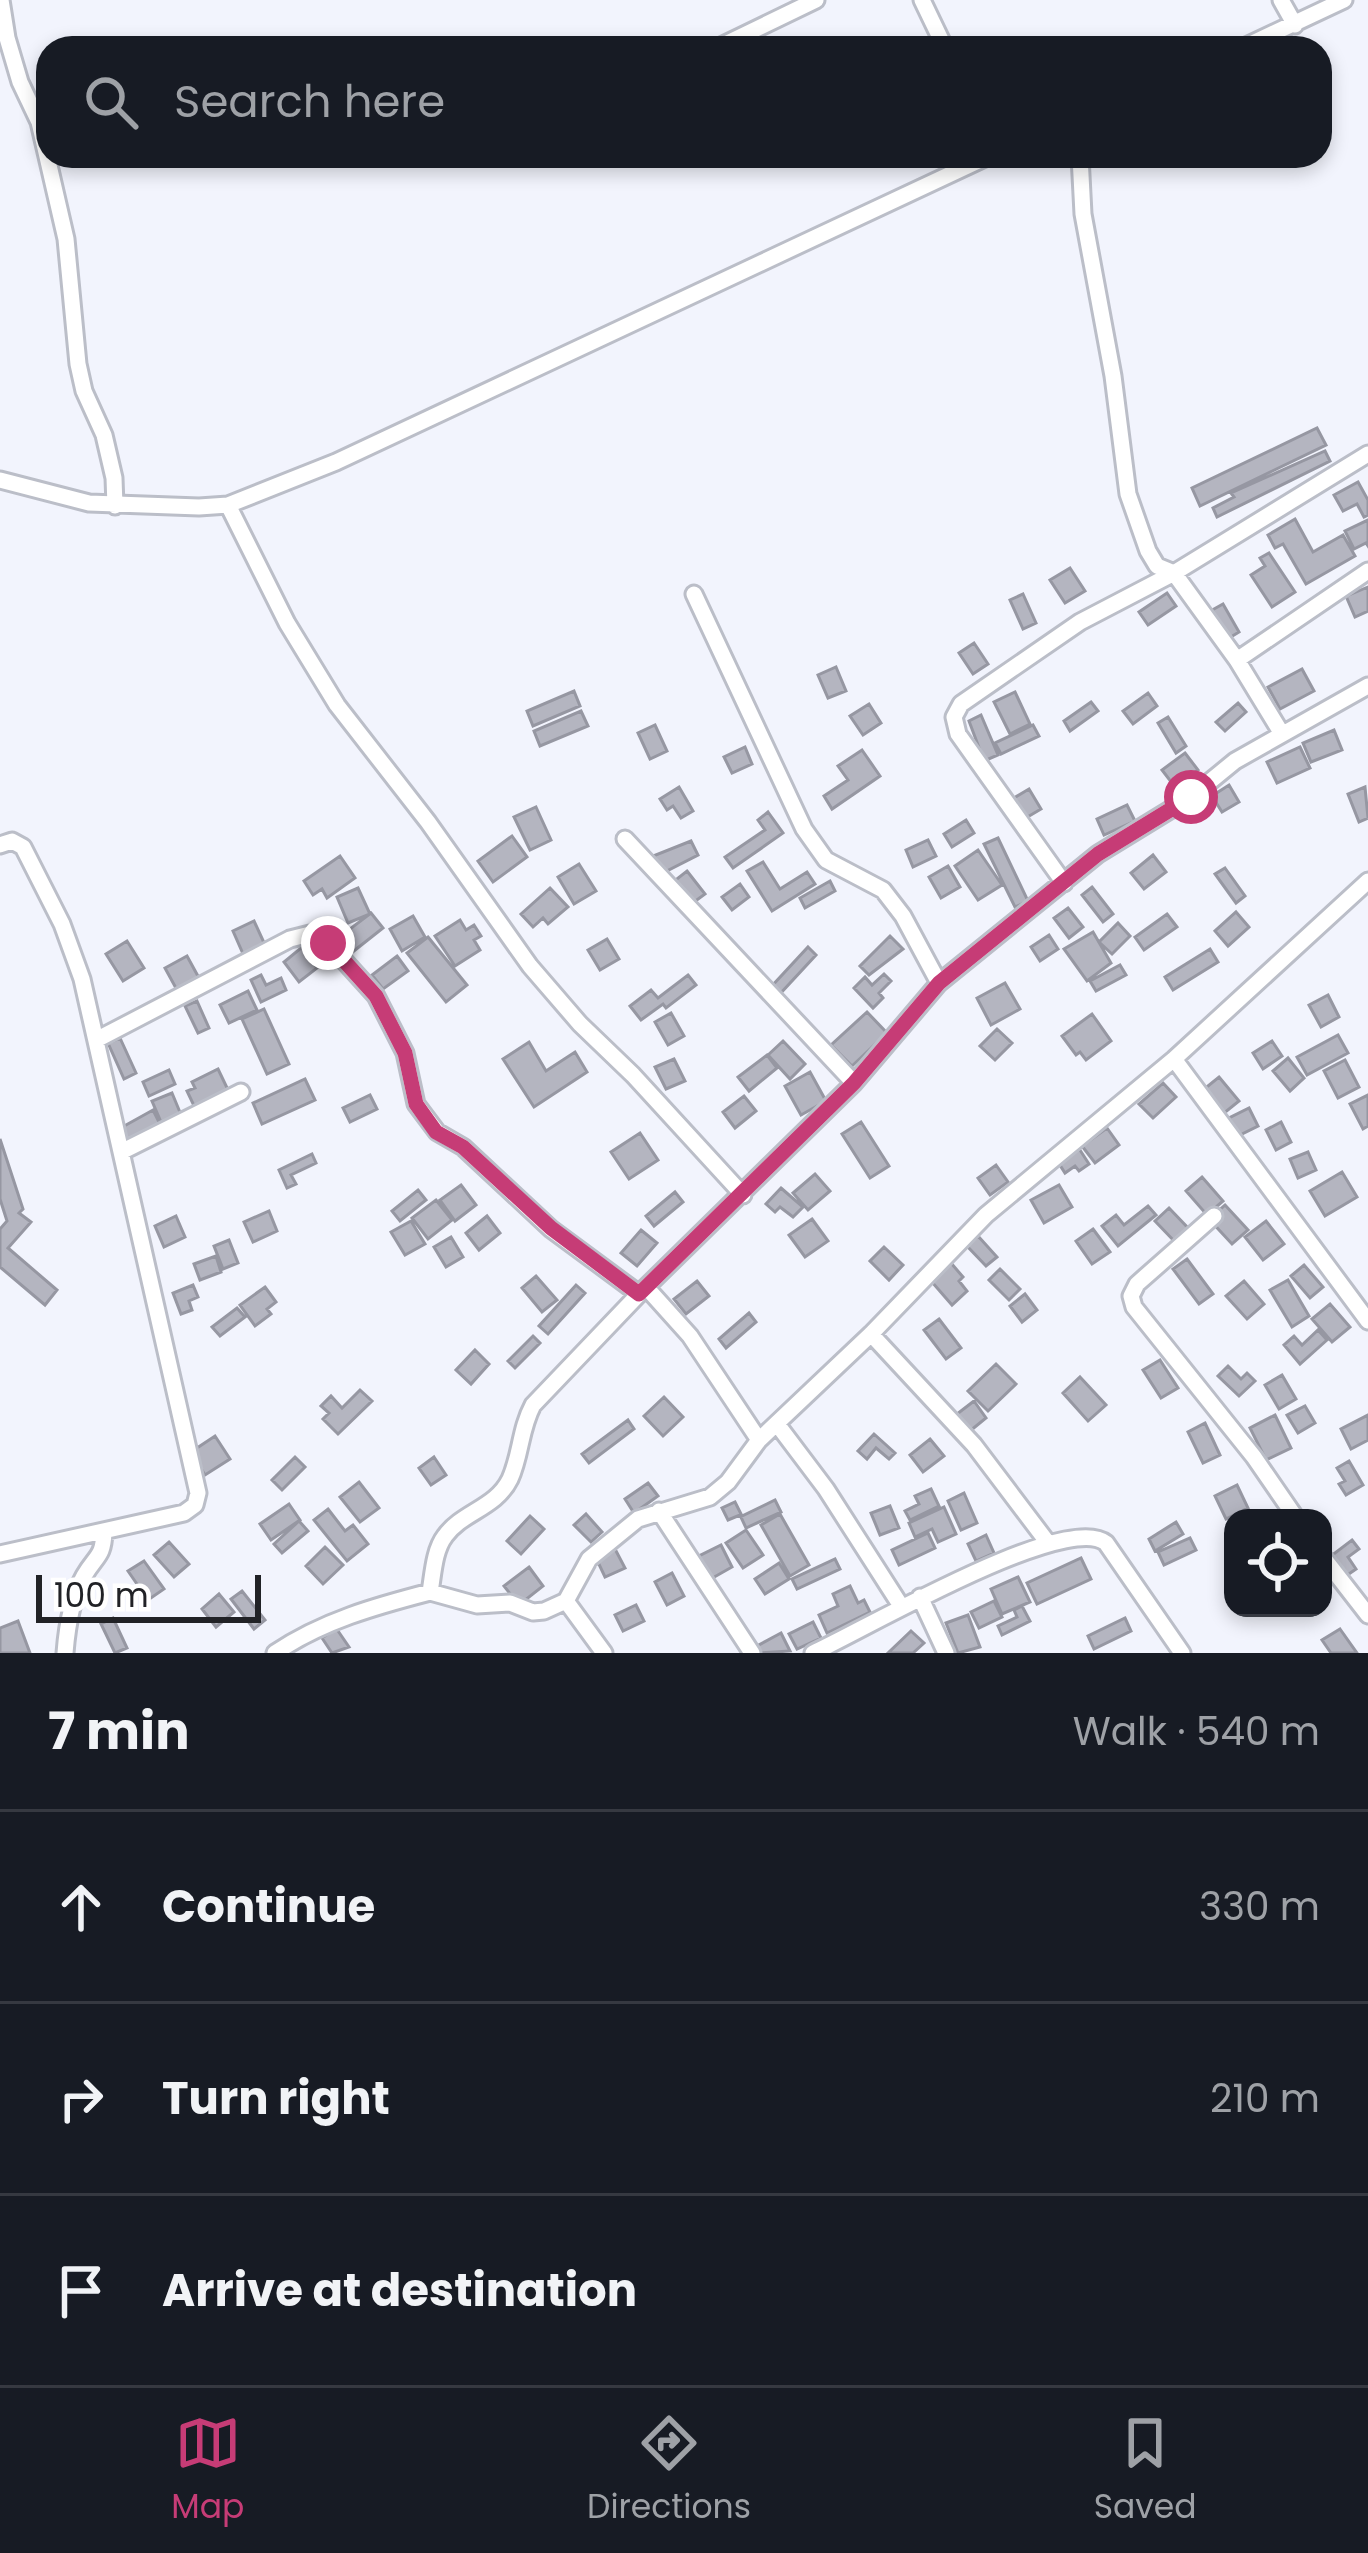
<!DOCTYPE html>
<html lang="en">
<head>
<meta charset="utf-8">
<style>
	body { margin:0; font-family:Poppins,sans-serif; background:#242831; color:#f1f3f6 }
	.controls { position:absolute; right:36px; bottom:36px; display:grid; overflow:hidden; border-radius:24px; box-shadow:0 6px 18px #0003 }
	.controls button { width:108px; height:108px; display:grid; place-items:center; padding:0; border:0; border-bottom:3px solid #363941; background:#171b24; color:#f1f3f6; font:60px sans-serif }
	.scale { position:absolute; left:36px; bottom:30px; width:225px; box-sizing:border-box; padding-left:12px; border:6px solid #212226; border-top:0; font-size:33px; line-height:42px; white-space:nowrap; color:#212226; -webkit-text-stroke:9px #fff; paint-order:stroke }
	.stop { position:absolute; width:36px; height:36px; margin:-27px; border:9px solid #c63c76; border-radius:50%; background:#fff }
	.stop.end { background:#c63c76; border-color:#fff; box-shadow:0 3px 12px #0008 }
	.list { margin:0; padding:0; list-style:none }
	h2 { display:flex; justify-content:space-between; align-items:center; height:156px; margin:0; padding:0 48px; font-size:51px }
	h2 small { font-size:39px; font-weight:400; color:#9ea1a6 }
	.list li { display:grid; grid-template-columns:78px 1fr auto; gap:36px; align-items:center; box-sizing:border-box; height:192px; padding:0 48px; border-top:3px solid #363941 }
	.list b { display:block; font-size:45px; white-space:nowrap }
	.list em { font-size:39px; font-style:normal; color:#9ea1a6 }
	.icon { flex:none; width:66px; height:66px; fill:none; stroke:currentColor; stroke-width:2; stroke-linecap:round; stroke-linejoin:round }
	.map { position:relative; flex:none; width:1368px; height:1653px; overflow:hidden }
	.search { position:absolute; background:#171b24; box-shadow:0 6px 18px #0003; left:36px; right:36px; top:36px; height:132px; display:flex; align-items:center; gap:30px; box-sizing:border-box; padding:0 42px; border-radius:36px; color:#9ea1a6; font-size:45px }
	.sheet { height:732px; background:#171b24 }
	nav { display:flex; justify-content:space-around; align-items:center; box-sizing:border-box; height:168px; border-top:3px solid #363941; background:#171b24; font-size:33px; color:#9ea1a6 }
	nav a { display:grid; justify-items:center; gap:6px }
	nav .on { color:#c63c76 }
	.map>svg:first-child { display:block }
	.building { fill:#b4b5c0; stroke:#9697a2; stroke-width:3 }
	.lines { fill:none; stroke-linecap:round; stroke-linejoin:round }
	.minor-casing { stroke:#bbbec8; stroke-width:21 }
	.minor { stroke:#fff; stroke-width:15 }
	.route { stroke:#c63c76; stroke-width:15 }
</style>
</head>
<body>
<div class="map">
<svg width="1368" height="1653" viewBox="0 0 1368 1653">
	<rect width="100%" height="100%" fill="#f2f4fd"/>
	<path class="building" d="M1317,428L1326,445L1200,506L1192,488Z
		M1325,451L1330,461L1217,517L1213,508L1234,497L1231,493Z
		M1358,482L1368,500V515L1364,517L1357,504L1343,511L1334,495Z
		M1295,519L1313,552L1343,535L1355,556L1306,584L1283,544L1275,548L1268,535Z
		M1368,520V546L1366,543L1354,549L1345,531Z
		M1269,553L1295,592L1272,607L1251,575L1265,566L1260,558Z
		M1070,568L1085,591L1065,603L1050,580Z
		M1368,587V611L1355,617L1346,596Z
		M1167,593L1176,606L1148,625L1139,612Z
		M1023,594L1036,623L1023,629L1010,600Z
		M1223,604L1239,632L1221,643L1205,614Z
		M974,643L988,664L973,674L959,653Z
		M836,667L846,691L828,698L818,675Z
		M1302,669L1314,691L1280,709L1268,687Z
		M574,691L580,706L533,726L527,711Z
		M1015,692L1030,724L1010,734L994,702Z
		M1148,693L1157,706L1133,724L1123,711Z
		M1091,702L1098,711L1070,731L1064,721Z
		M1238,703L1246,712L1225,731L1216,722Z
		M869,704L881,723L863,735L850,716Z
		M581,711L588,726L540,746L534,731Z
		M981,715L998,755L984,761L969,721Z
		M1168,717L1186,746L1176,753L1158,723Z
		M655,725L667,751L650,759L638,733Z
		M1033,725L1039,736L1001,754L995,743Z
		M1334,730L1342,750L1311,762L1303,743Z
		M745,747L752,764L732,773L724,757Z
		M1300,747L1310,768L1277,783L1267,762Z
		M862,750L880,776L832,809L824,796L848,780L838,766Z
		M1185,753L1198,770L1175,787L1162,770Z
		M1229,785L1239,802L1222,812L1212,796Z
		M679,787L693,811L681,818L673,806L667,810L660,799Z
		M1365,787L1368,818L1359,822L1348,794Z
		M1029,789L1041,809L1019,822L1007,802Z
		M1127,805L1135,821L1104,835L1097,819Z
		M536,807L551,840L530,850L514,817Z
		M768,812L783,833L733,868L725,857L765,830L758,820Z
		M966,820L974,833L952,847L944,834Z
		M512,836L527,857L493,882L478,861Z
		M998,838L1028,901L1015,907L984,844Z
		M928,840L936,856L913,867L906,850Z
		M691,841L698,855L657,876L648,858Z
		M978,850L1002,885L978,900L955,866Z
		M1153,855L1166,872L1144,889L1131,873Z
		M340,856L355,878L327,898L322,889L313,895L304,881Z
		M763,862L780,889L807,872L815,884L772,911L747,871Z
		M579,864L596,891L574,904L558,877Z
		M948,866L960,887L941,898L929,877Z
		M1225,868L1245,896L1236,903L1215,874Z
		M687,871L705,894L686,908L668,886Z
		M830,881L835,891L805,908L800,898Z
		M740,884L749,897L732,910L722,897Z
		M1092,887L1113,914L1103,922L1082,895Z
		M358,888L370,914L348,923L337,897Z
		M550,888L568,907L548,924L543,918L533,927L521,914Z
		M1068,908L1083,927L1069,938L1054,918Z
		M1236,912L1249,927L1228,946L1215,931Z
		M371,913L383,928L350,954L338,938Z
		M1167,914L1177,927L1144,950L1135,937Z
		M413,916L425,937L402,951L390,929Z
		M460,920L466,930L474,925L481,936L474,940L480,950L455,966L435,936Z
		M254,921L266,947L244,956L233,931Z
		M1118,923L1130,936L1112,954L1099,942Z
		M1093,932L1111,963L1087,981L1064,949Z
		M1049,935L1058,949L1040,961L1031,947Z
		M890,936L903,949L869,975L860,966Z
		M428,937L467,985L446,1002L407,953Z
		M607,939L619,959L600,970L588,950Z
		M127,941L144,968L123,981L106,954Z
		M307,943L318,956L312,961L317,968L299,982L284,962Z
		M808,947L816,955L778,996L770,988Z
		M1210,949L1218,962L1173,990L1165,977Z
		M187,956L199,978L177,990L165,968Z
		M397,956L408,971L383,989L372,975Z
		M1120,965L1126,975L1096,991L1090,981Z
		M884,974L891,981L879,993L883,998L873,1008L854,988L865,977L872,985Z
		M261,975L266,985L281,978L286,990L261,1002L251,980Z
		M688,975L696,985L666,1008L663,1004L641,1020L630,1006L651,990L658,998Z
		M1005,983L1020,1009L991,1025L977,998Z
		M248,991L257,1010L229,1023L220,1005Z
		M1328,995L1339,1017L1321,1027L1309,1005Z
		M197,1001L209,1028L198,1033L185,1006Z
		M264,1009L289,1064L267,1074L242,1019Z
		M867,1012L887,1033L852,1066L831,1045Z
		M671,1013L684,1036L668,1045L655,1022Z
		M1092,1014L1111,1041L1086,1060L1080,1052L1076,1055L1062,1036Z
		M997,1029L1012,1043L995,1060L980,1046Z
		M1338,1035L1348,1053L1307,1075L1297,1057Z
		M120,1038L136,1073L124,1079L108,1043Z
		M783,1041L805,1064L790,1079L768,1055Z
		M1272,1041L1282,1056L1263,1069L1253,1053Z
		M529,1042L546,1071L575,1052L587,1072L534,1107L503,1059Z
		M767,1055L777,1068L749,1091L738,1077Z
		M1288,1058L1304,1078L1290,1091L1273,1071Z
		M674,1059L685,1081L666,1089L655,1067Z
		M1345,1060L1359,1087L1338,1098L1324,1071Z
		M218,1069L230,1094L196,1110L187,1091L195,1088L192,1082Z
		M169,1070L175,1084L149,1096L143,1082Z
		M810,1072L826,1101L801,1115L785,1086Z
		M1219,1077L1239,1101L1223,1114L1203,1090Z
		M305,1079L315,1100L262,1124L253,1103Z
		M1163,1083L1176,1097L1153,1118L1139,1104Z
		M172,1093L184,1122L164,1129L152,1101Z
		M370,1095L377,1109L350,1122L343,1108Z
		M1368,1095V1126L1363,1129L1350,1104Z
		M744,1096L756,1111L735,1128L723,1112Z
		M1249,1108L1258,1126L1238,1136L1229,1118Z
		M153,1110L164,1132L129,1151L117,1130Z
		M861,1122L889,1166L870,1178L842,1134Z
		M1281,1122L1291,1142L1276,1150L1266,1130Z
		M1107,1128L1119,1145L1095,1163L1082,1146Z
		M640,1133L658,1160L629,1179L611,1152Z
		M0,1139L23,1209L19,1213L31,1222L8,1248L57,1290L45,1305L0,1267V1229L7,1221L0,1199Z
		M1078,1147L1089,1164L1079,1171L1075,1166L1065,1173L1058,1162Z
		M1308,1152L1316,1170L1298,1178L1290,1159Z
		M312,1154L316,1163L291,1175L296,1184L287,1188L279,1170Z
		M996,1165L1008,1182L990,1195L978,1178Z
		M1342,1172L1357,1197L1325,1216L1310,1191Z
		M815,1174L830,1191L808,1210L793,1193Z
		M1202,1177L1223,1201L1207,1215L1186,1191Z
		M461,1185L476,1205L455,1221L440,1200Z
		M1059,1185L1072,1207L1044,1223L1031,1200Z
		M781,1188L803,1207L793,1217L780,1207L775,1212L766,1204Z
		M418,1190L426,1200L400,1221L392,1211Z
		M675,1192L683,1202L654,1226L646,1216Z
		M436,1200L452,1220L428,1239L412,1218Z
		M1225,1205L1248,1230L1232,1244L1209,1219Z
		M1148,1206L1156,1215L1118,1246L1102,1226L1116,1215L1124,1225Z
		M1169,1208L1190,1230L1176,1243L1155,1221Z
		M269,1211L277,1231L253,1242L244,1222Z
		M176,1216L185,1237L164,1247L155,1226Z
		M487,1216L500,1233L479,1250L466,1233Z
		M812,1219L828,1241L805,1257L789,1235Z
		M411,1221L425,1244L405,1255L391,1232Z
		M1266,1221L1284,1244L1263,1260L1245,1237Z
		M1093,1229L1110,1252L1092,1264L1076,1241Z
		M641,1230L657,1243L637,1266L621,1253Z
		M978,1236L997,1257L986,1266L967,1246Z
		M451,1237L463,1257L446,1267L434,1247Z
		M229,1240L238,1263L223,1269L214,1246Z
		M884,1247L903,1265L889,1280L870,1261Z
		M216,1256L221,1272L200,1280L194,1264Z
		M1187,1259L1213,1294L1199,1304L1173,1269Z
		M951,1263L963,1277L959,1281L967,1291L952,1305L931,1281Z
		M1304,1265L1323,1287L1310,1298L1291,1276Z
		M1000,1269L1020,1289L1009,1300L989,1280Z
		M536,1276L557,1300L542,1312L522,1288Z
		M1288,1280L1309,1316L1292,1327L1270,1290Z
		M697,1281L709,1296L686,1314L674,1299Z
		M1244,1281L1264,1304L1247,1319L1226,1296Z
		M193,1285L198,1297L189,1301L192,1310L181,1314L173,1293Z
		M576,1285L585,1293L548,1334L539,1326Z
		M265,1287L276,1302L267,1309L271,1314L255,1326L240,1305Z
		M1025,1294L1037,1310L1022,1322L1010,1306Z
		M1330,1304L1350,1327L1332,1342L1312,1319Z
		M237,1308L245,1317L220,1336L212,1327Z
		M749,1313L756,1322L726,1348L719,1339Z
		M939,1319L961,1348L946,1359L924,1330Z
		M1318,1330L1327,1340L1300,1364L1284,1345L1294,1336L1302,1345Z
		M533,1336L540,1343L515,1368L508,1361Z
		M475,1350L489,1364L471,1384L456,1370Z
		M1160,1360L1178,1388L1161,1398L1143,1370Z
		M996,1364L1016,1384L988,1411L968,1391Z
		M1228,1366L1241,1379L1247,1373L1255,1381L1239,1396L1218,1376Z
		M1282,1375L1296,1399L1279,1409L1265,1385Z
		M1080,1377L1106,1405L1088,1421L1063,1393Z
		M360,1390L372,1401L338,1434L323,1419L329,1413L321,1406L331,1396L342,1408Z
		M664,1397L683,1417L663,1436L644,1416Z
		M974,1401L986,1418L970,1431L957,1414Z
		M1305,1406L1315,1423L1298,1433L1287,1415Z
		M1275,1415L1291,1448L1266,1460L1250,1428Z
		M1368,1415V1440L1351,1449L1341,1429Z
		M628,1420L634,1429L589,1463L582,1454Z
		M1205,1423L1220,1455L1203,1463L1188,1432Z
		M874,1434L895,1453L889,1459L876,1448L867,1459L858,1451Z
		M215,1436L230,1459L205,1475L191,1452Z
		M930,1439L944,1456L923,1472L910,1455Z
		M295,1457L305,1467L282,1490L272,1480Z
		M434,1457L446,1475L431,1485L419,1468Z
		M1349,1461L1363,1485L1346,1495L1339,1484L1345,1481L1337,1468Z
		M359,1482L379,1508L360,1522L340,1497Z
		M648,1483L658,1496L634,1513L625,1499Z
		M1237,1485L1248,1508L1226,1519L1215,1496Z
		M931,1489L939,1506L910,1520L905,1511L919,1504L915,1496Z
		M964,1493L977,1523L961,1530L948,1501Z
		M775,1500L781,1512L746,1528L740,1515L728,1520L722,1508L735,1502L742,1516Z
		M289,1504L300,1520L271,1540L260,1524Z
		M890,1506L899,1528L880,1535L871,1513Z
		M944,1507L956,1534L938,1542L932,1529L915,1537L909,1523Z
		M328,1509L345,1531L353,1525L368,1544L347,1561L314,1520Z
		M586,1514L602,1532L591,1542L574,1525Z
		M780,1514L809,1565L790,1576L761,1525Z
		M530,1516L544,1529L521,1554L507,1541Z
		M299,1521L308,1531L282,1553L274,1544Z
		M1176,1522L1183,1534L1155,1551L1149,1539Z
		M746,1530L763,1555L743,1568L726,1543Z
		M928,1533L935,1548L899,1565L892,1550Z
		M986,1535L994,1553L976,1561L968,1544Z
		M1190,1538L1196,1550L1164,1565L1158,1552Z
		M1352,1540L1359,1549L1348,1557L1356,1569L1346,1576L1331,1556Z
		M169,1542L189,1564L174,1577L154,1555Z
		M721,1545L732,1567L709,1580L697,1557Z
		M325,1547L343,1565L323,1584L306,1566Z
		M615,1549L625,1568L605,1577L596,1558Z
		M1081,1558L1091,1579L1037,1604L1027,1583Z
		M835,1559L840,1569L797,1589L792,1579Z
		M144,1561L164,1589L148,1600L128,1571Z
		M779,1563L789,1579L765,1594L755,1579Z
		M529,1567L543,1586L519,1605L504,1586Z
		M672,1573L684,1596L667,1605L655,1582Z
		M1018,1577L1030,1602L1002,1614L991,1589Z
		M850,1586L858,1603L864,1600L870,1612L827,1633L819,1615L838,1606L833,1594Z
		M242,1591L265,1620L254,1629L231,1599Z
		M219,1594L234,1612L216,1627L202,1609Z
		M994,1601L1002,1617L979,1628L971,1612Z
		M636,1605L644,1621L623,1631L615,1615Z
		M1022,1606L1030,1621L1002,1635L998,1626L1017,1617L1014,1610Z
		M968,1615L980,1647L958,1653L946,1623Z
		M113,1618L127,1648L115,1653L101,1624Z
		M1125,1618L1131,1631L1094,1649L1088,1636Z
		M18,1621L30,1653H0V1628Z
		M813,1622L821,1638L797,1649L789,1634Z
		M336,1628L349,1647L332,1653L322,1638Z
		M1340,1629L1357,1653H1331L1322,1640Z
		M911,1631L924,1643L913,1653H888Z
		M781,1633L790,1651L760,1653L757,1646Z"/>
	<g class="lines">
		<g class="minor-casing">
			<path id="minor" d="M1,0L7,38L20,82L39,122L66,239L78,364L84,391L104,435L114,478L115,506
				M922,0L945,48
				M1281,0L1295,25
				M717,48L816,0
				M1242,48L1344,0
				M1080,156L1083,214L1113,376L1128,494L1148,551L1157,566L1174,573L1237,660L1282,734
				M0,480L89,503L199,507L228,505L336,462L989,156
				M228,505L287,623L337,705L428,822L530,966L580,1024L633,1075L743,1195
				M694,594L804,829L826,860L883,890L903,916L939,983
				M1237,660L1368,571
				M625,839L854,1083
				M0,845L12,841L23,847L62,924L82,979L198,1493L195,1505L184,1513L0,1554
				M1064,883L958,734L954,717L961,704L1080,622L1174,573L1368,454
				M98,1039L290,939L310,934L328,943L376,996L405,1053L416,1104L437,1132L463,1147L551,1229L639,1294
				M1174,1059L1368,1321
				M123,1151L241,1092
				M1214,1216L1137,1284L1131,1296L1134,1307L1254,1457L1296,1518
				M646,1287L690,1336L759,1440
				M871,1334L974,1445L1048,1543
				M777,1424L826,1489L901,1606
				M659,1511L752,1653
				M1323,1557L1368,1615
				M430,1592L477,1605L510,1603L533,1612L544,1611L566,1601L589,1559L638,1519L710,1497L728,1482L759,1440L871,1334L986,1215L1174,1059L1368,881
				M920,1597L946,1653
				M566,1601L604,1653
				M65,1653C67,1627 71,1599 84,1576C96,1555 103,1558 104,1532
				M275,1653C322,1621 376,1606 430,1592C433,1575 434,1550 445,1536C462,1512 496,1508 510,1479C521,1455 520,1429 533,1405L639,1294L854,1083L939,983L1098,854L1191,797L1235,761L1368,686
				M813,1653C862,1631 1066,1511 1106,1543L1182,1653"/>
		</g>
		<use href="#minor" class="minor"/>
	</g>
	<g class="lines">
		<path class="route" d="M328,943L376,996L405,1053L416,1104L436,1132L463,1147L551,1228L639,1294L854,1083L939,983L1098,854L1191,797"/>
	</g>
</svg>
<div class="controls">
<button><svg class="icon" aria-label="locate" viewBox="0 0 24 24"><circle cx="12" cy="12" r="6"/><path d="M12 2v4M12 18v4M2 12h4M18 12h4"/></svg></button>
</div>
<div class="scale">100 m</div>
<div class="stop" style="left:1191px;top:797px"></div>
<div class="stop end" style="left:328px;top:943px"></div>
<div class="search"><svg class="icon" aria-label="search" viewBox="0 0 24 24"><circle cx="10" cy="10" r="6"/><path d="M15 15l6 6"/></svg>Search here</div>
</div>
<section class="sheet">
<h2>7 min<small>Walk · 540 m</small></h2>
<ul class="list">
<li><svg class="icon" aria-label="ahead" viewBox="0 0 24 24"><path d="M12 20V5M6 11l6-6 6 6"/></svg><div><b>Continue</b></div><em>330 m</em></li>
<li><svg class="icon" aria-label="right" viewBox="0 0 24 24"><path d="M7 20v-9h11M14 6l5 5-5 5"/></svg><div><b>Turn right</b></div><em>210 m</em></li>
<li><svg class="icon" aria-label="arrive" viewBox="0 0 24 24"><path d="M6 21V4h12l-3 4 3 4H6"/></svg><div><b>Arrive at destination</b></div></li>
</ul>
</section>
<nav>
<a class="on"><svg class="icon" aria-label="map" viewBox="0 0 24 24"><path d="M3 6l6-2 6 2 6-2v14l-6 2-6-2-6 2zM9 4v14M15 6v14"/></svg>Map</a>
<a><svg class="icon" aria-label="directions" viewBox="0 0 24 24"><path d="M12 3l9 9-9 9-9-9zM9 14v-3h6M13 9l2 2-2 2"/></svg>Directions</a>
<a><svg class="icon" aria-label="saved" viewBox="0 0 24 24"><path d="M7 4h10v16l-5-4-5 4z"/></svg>Saved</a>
</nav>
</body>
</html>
